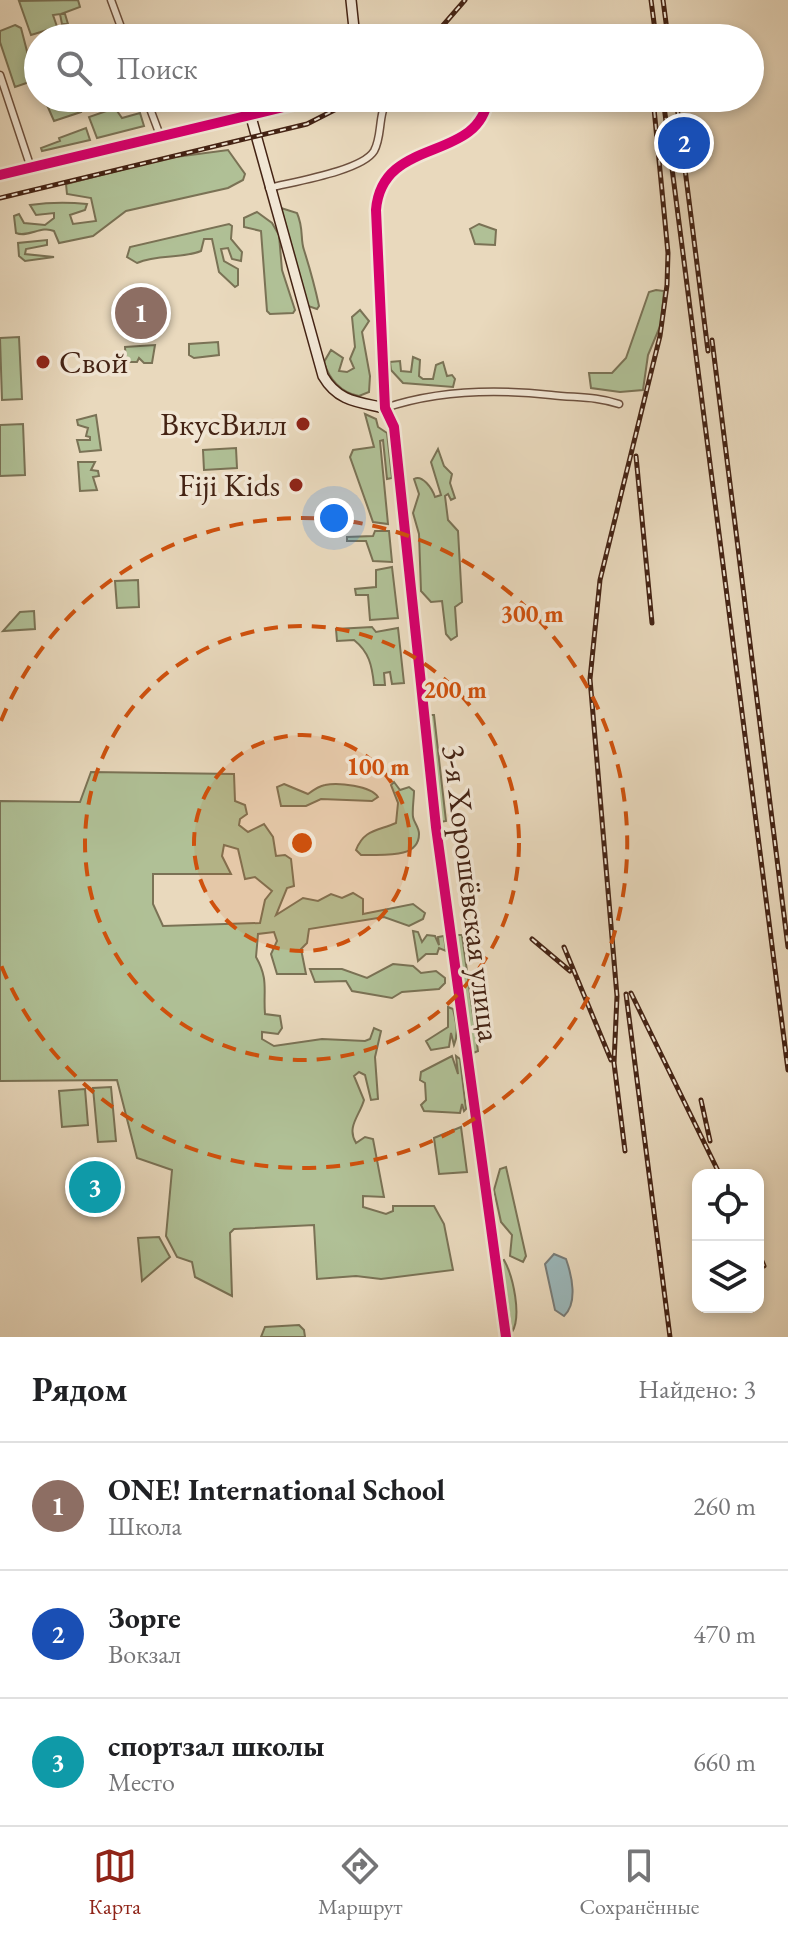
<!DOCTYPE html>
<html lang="ru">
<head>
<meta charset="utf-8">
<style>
	body { margin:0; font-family:"EB Garamond",serif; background:#f2f2f2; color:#202124 }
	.controls { position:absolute; right:24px; bottom:24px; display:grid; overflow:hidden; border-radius:16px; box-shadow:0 4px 12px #0003 }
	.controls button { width:72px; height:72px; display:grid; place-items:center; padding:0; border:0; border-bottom:2px solid #e0e0e0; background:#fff; color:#202124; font:40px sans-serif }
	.you { position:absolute; left:334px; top:518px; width:28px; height:28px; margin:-20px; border:6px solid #fff; border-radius:50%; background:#1a73e8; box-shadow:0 0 0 12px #1a73e833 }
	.badge { display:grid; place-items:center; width:52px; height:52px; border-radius:50%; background:#8f2418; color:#fff; font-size:26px; font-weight:700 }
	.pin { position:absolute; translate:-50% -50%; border:4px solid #fff; box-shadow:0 2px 8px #0006 }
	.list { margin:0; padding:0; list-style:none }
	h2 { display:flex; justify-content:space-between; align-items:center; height:104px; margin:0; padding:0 32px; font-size:34px }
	h2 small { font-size:26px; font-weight:400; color:#757577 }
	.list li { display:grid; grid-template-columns:52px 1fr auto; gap:24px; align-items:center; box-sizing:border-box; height:128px; padding:0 32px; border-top:2px solid #e0e0e0 }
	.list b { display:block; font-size:30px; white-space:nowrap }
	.list p { margin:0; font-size:26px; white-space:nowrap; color:#757577 }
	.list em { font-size:26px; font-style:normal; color:#757577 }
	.icon { flex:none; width:44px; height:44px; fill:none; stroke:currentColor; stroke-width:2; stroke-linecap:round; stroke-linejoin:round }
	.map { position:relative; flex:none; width:788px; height:1337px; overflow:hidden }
	.search { position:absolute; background:#fff; box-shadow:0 4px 12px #0003; left:24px; right:24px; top:24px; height:88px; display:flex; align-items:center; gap:20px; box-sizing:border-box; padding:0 28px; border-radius:44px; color:#757577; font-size:30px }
	.sheet { height:488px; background:#fff }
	nav { display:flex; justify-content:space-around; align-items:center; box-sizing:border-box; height:112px; border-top:2px solid #e0e0e0; background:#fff; font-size:22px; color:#757577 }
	nav a { display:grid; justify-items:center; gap:4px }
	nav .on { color:#8f2418 }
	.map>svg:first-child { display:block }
	.green { fill:#b0c096; stroke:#7a7255; stroke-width:2; fill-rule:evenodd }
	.water { fill:#9bb8bb; stroke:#787c78; stroke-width:2 }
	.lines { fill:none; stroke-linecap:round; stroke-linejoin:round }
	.street-casing { stroke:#6d503e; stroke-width:9 }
	.secondary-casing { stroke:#442314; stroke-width:12 }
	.street { stroke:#f1e6d4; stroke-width:6 }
	.secondary { stroke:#f1e6d4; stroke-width:9 }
	.rail-casing { stroke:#442314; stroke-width:5 }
	.rail { stroke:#f1e6d4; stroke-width:2; stroke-dasharray:6; stroke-linecap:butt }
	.cycleway-casing { stroke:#f1e6d4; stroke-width:15 }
	.cycleway { stroke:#d6006c; stroke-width:10 }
	.ring { fill:none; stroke:#cf510d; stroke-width:4; stroke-dasharray:14 10 }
	.poi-dot { fill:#8f2418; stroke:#f1e6d4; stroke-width:3 }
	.labels { text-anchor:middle; stroke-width:7; stroke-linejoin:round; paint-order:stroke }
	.poi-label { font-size:32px; fill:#442314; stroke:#f1e6d4; text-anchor:end }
	.street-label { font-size:32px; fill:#442314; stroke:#f1e6d4 }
	.centre { fill:#cf510d; stroke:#f1e6d4; stroke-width:4 }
	.ring-label { font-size:24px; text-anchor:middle; font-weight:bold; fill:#cf510d; stroke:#f1e6d4; stroke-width:7; stroke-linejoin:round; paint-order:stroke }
</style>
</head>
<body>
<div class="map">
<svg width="788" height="1337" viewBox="0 0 788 1337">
	<rect width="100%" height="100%" fill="#e9d9bd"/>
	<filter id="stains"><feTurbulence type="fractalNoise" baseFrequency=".0025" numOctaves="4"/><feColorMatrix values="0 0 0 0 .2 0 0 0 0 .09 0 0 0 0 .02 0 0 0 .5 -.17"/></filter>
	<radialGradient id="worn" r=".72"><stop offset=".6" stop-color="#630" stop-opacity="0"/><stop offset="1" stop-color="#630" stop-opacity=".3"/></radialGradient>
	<path class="green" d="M78,0L80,7L61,14H65L68,24H62L60,14L53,15L61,38L54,28L31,35L19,1Z
		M15,25L21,28L28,55L34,54L38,79L15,87L0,42V31Z
		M69,98H77L81,112L54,121L47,105Z
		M115,108L122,118L140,113L144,126L97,138L89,117Z
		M86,128L90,140L42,151L41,148L60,141L59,138Z
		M228,150L245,174L243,180L228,188L126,211L93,236L59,243L54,231C41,225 29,238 16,233L14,216L19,214L24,223L45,225L54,218V213L36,215L30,205C51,202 67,202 87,204L85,210L70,215L73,224L96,221L91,198L67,194L66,184L168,158Z
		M281,208L297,213C304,229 300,239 304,250C310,269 315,287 319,306L317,309L308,306Z
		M257,212L272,223L279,235L282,270L295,310L293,313L270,314L267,311L261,231L244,227V218Z
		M229,224L232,226L231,239L242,252L241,261L232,259L228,248L221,249L224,261L238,269V285L235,287L219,272L212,239H204L201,251C182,259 158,254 137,263L127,257L130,247Z
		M479,224L496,230L495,245L475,244L470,229Z
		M47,240V245L26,249L25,254L54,257L25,261L19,256L18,243Z
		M656,290L664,291L661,324L648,355L643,390L620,392L591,388L589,373H612L626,358L649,292Z
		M360,310L369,321L362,332L370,376L369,392L359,396C341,393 329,379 324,362L331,350L343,358L339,371L347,372L354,368L350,359L355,347L352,317Z
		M19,337L22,399L2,400L0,338Z
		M218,342L219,355L194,358L189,355V344Z
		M155,345L152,363H144L139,358L137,362H126L125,347Z
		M413,357L420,360L419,376L423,379H433L436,365L443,362L447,376L452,375L455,379L453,387L403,383L391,370L390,362L400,361L401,371L411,372Z
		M365,414L376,419L378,427L387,433L392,478L387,479L383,440L380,441L388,524L373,522L350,457L353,450L374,447Z
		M96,415L101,450L80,452L77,440H90V437L86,436L88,428L78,425L77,420Z
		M23,424L25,475L0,476V425Z
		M236,448L237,468L204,470L203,450Z
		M438,449L444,466L452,474L450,483L455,498L451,500L448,494L445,496L448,520L458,531L462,602L455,607L457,636L451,640L446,634L442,601L431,602L421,591L419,534L413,513L419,494L414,479C422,474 432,488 435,497L441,495L431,462Z
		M78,462H95L91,470L98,471L99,476L93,477L97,490L80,491Z
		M375,531H389L392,562L373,561L366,541H347V537L373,536Z
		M392,567L398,618L370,620L368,595H356L355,589L376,587V570Z
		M138,580L139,607L117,608L115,581Z
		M34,611L35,629L3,631L20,612Z
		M372,627L376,632L398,628L404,683L392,684L390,672L384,673L385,685H374C372,665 369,652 354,640L337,641L336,629Z
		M428,715H434L446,821L440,822Z
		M91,772L234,774L235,801L245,805L247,814L240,819L239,825L248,832L264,824L273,837L276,856L285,855L291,859L294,886L287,888L276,915L303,898L318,901L331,894L342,898L353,893L363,899V914L413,904L425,913L423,919L409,926L384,917L309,929L307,943L301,949L306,974H277L271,954L277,941L274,932L258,934L256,957C269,980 263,990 265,1014L280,1016L282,1028L278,1034L262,1032V1039L274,1046L322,1039L365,1041L370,1039L374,1028L381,1031L375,1057L378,1099L371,1100L365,1075L359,1072L354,1076L364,1100C360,1115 346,1127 356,1143L365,1137L373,1139L384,1197L363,1196V1207L386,1214L393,1211V1206H434L444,1224L453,1270L381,1279L356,1276L317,1279L314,1225L234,1229L230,1233L232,1296L195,1277L192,1262L177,1257L166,1236L172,1170L137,1158L117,1080L0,1081V801L80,802ZM224,845L238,849L245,879L255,877L272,891L265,900L260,923L163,926L153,904V874H231L222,856Z
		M394,782L400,790L409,787L414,791C414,799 412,809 413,817C414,823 419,827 419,834C419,860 380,854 361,855L356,850C364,829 378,831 396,823L398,803L391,785Z
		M284,784L308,794C312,791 319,786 325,785C338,782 371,786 378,797L372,801L321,799L306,806H281L277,787Z
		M413,931L418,932L422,942L427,935L435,936L439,945L438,937L444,936L446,951L439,948L437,954H426L418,961Z
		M456,935H462L478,1051L473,1053Z
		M393,964L413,966L421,973L436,971L445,978V983L439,989L402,992L392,998L352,991L346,981L315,982L310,969H342L367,978Z
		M448,1007L453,1009C456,1021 459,1033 454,1045L451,1033L449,1047L431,1050L426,1041L448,1027Z
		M452,1056L458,1074L456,1056L460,1059L466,1109L464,1111L462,1104L460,1113L424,1111L421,1105L426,1100L425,1083L420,1080L421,1072Z
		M111,1087L116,1141L98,1142L93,1088Z
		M85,1089L88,1125L62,1127L59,1091Z
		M461,1127L467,1172L439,1174L434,1138Z
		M506,1167L526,1256L523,1262L510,1256L512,1235L501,1222L494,1190L500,1169Z
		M159,1237L170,1257L142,1281L138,1238Z
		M504,1260C513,1276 522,1316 512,1332L501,1261Z
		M299,1325L304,1330L305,1337H261L265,1327Z"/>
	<path class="water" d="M554,1254L566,1259C572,1276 578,1303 564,1316L555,1310L545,1264Z"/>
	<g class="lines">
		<g class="street-casing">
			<path id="street" d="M111,0L125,38
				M0,75L31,168
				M146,98L161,138
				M488,98C479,164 382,135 376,210L385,408C438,390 496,389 551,395C576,398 595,396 619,404
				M269,188C292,182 362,171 374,151C383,135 377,114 389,98"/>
		</g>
		<g class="secondary-casing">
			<path id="secondary" d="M351,0L355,38
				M251,117L323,376C338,402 359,402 385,408L394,427L436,827L506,1337
				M0,175L321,98"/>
		</g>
		<use href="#street" class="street"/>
		<use href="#secondary" class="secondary"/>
		<g class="rail-casing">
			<path id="rail" d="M651,0L656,38
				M663,0L668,38
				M432,38L465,0
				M676,98L708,351
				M664,106L788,1070
				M0,198L307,124L358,98
				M712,340L788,947
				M636,456L652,623
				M532,939L570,971
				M564,947L611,1060
				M631,993L720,1175
				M626,994L670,1337
				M701,1100L710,1141
				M625,1151L614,1063L617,996L590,679L600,580L660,336L667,285L668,253L653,98
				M758,1252L764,1266"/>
		</g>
		<use href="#rail" class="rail"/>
		<g class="cycleway-casing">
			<path id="cycleway" d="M488,98C479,164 382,135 376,210L385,408L394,427L436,827L506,1337
				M0,175L321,98"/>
		</g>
		<use href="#cycleway" class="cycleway"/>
	</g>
	<circle cx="302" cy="843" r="108" fill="#cf510d" fill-opacity=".12"/>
	<g class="ring">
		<circle cx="302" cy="843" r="108"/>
		<circle cx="302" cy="843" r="217"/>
		<path d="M1 721A325 325 0 1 1 1 965"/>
	</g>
	<g class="poi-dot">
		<circle cx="43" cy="362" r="8"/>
		<circle cx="303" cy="424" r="8"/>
		<circle cx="296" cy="485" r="8"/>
	</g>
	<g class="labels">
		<g class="poi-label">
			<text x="59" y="373" text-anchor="start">Свой</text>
			<text x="287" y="435">ВкусВилл</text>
			<text x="280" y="496">Fiji Kids</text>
		</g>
		<g class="street-label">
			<text transform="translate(472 893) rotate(83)" y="11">3-я Хорошёвская улица</text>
		</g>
	</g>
	<circle cx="302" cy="843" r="12" class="centre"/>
	<g class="ring-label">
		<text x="532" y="622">300 m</text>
		<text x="455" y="698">200 m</text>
		<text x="378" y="775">100 m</text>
	</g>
	<rect width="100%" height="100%" filter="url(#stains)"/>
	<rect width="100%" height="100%" fill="url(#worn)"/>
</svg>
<div class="controls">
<button><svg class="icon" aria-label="locate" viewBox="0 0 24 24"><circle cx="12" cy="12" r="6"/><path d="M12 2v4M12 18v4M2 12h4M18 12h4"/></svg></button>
<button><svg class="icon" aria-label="layers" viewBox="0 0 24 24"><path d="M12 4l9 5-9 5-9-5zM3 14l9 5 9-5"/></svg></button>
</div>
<div class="you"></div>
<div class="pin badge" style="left:141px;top:313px;background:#8d6e63">1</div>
<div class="pin badge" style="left:684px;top:143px;background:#1a4fb4">2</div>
<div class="pin badge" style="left:95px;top:1187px;background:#0f9aa8">3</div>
<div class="search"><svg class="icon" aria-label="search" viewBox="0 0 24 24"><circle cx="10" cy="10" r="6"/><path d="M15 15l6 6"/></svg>Поиск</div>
</div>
<section class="sheet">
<h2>Рядом<small>Найдено: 3</small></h2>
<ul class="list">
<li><span class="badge" style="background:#8d6e63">1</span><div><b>ONE! International School</b><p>Школа</p></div><em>260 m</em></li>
<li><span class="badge" style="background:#1a4fb4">2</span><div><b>Зорге</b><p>Вокзал</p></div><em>470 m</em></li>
<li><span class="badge" style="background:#0f9aa8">3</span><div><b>спортзал школы</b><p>Место</p></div><em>660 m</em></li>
</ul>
</section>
<nav>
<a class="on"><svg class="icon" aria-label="map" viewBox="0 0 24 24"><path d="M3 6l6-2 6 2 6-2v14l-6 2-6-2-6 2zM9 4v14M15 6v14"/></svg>Карта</a>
<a><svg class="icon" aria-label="directions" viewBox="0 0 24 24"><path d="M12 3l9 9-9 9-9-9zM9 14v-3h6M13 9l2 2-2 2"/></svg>Маршрут</a>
<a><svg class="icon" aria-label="saved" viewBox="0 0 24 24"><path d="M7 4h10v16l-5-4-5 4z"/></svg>Сохранённые</a>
</nav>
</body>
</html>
